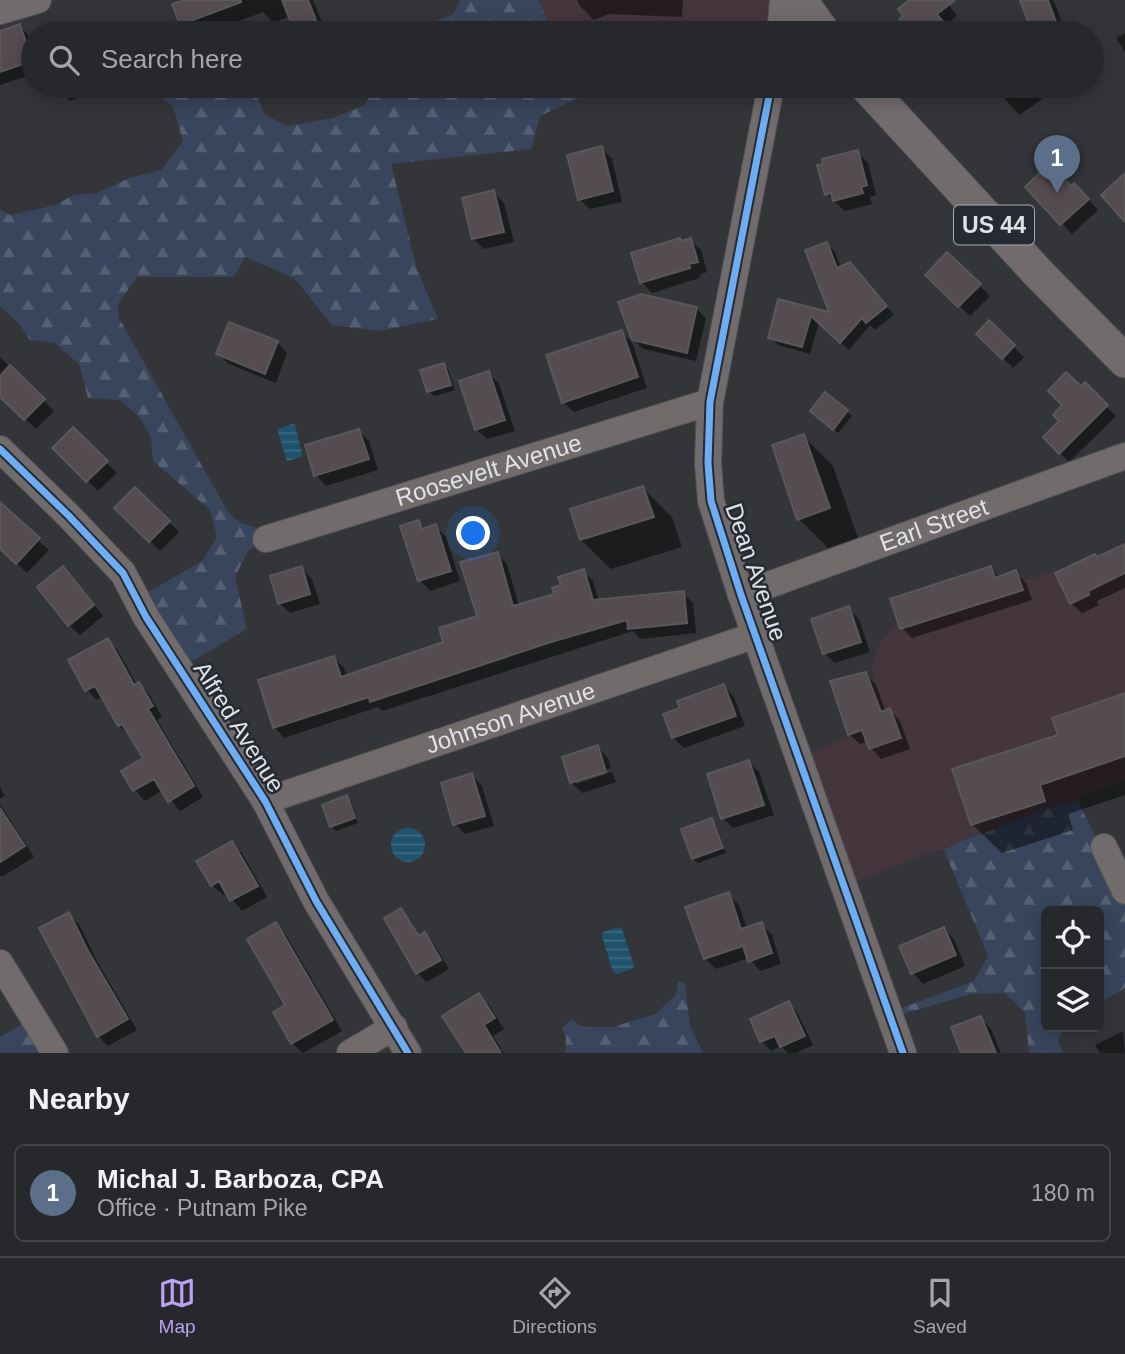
<!DOCTYPE html>
<html lang="en">
<head>
<meta charset="utf-8">
<style>
	body { margin:0; font-family:Arial,sans-serif; background:#323437; color:#f1f3f6 }
	.controls { position:absolute; right:21px; bottom:21px; display:grid; overflow:hidden; border-radius:10px; box-shadow:0 4px 18px #0003 }
	.controls button { width:63px; height:63px; display:grid; place-items:center; padding:0; border:0; border-bottom:2px solid #424447; background:#26282b; color:#f1f3f6; font:35px sans-serif }
	.you { position:absolute; left:474px; top:534px; width:24px; height:24px; margin:-18px; border:5px solid #fff; border-radius:50%; background:#1a73e8; box-shadow:0 0 0 10px #1a73e833 }
	.badge { display:grid; place-items:center; width:46px; height:46px; border-radius:50%; background:#bca0f2; color:#fff; font-size:23px; font-weight:700 }
	.pin { position:absolute; translate:-50% -58px; filter:drop-shadow(0 2px 4px #0008) }
	.pin::after { content:''; position:absolute; top:37px; width:24px; height:21px; background:inherit; clip-path:polygon(0 0,100% 0,50% 100%) }
	.list { margin:0; padding:0; list-style:none }
	h2 { display:flex; justify-content:space-between; align-items:center; height:91px; margin:0; padding:0 28px; font-size:30px }
	h2 small { font-size:23px; font-weight:400; color:#a4a6a9 }
	.list li { display:grid; grid-template-columns:46px 1fr auto; gap:21px; align-items:center; box-sizing:border-box; height:98px; margin:0 14px 14px; padding:0 14px; border:2px solid #424447; border-radius:10px }
	.list b { display:block; font-size:26px; white-space:nowrap }
	.list p { margin:0; font-size:23px; white-space:nowrap; color:#a4a6a9 }
	.list em { font-size:23px; font-style:normal; color:#a4a6a9 }
	.icon { flex:none; width:38px; height:38px; fill:none; stroke:currentColor; stroke-width:2; stroke-linecap:round; stroke-linejoin:round }
	.map { position:relative; flex:none; width:1125px; height:1053px; overflow:hidden }
	.search { position:absolute; background:#26282b; box-shadow:0 4px 18px #0003; left:21px; right:21px; top:21px; height:77px; display:flex; align-items:center; gap:18px; box-sizing:border-box; padding:0 24px; border-radius:38px; color:#a4a6a9; font-size:26px }
	.sheet { height:203px; background:#26282b }
	nav { display:flex; justify-content:space-around; align-items:center; box-sizing:border-box; height:98px; border-top:2px solid #424447; background:#26282b; font-size:19px; color:#a4a6a9 }
	nav a { display:grid; justify-items:center; gap:4px }
	nav .on { color:#bca0f2 }
	.map>svg:first-child { display:block }
	.commercial { fill:#45353d }
	.forest { fill:url(#forest-firs) }
	.water { fill:url(#water-rules) }
	.shadow { fill:#0007 }
	.building { fill:#544c51; stroke:#585759; stroke-width:2 }
	.lines { fill:none; stroke-linecap:round; stroke-linejoin:round }
	.minor-casing { stroke:#4f5154; stroke-width:28 }
	.major-casing { stroke:#4f5154; stroke-width:35 }
	.minor { stroke:#716b6b; stroke-width:26 }
	.major { stroke:#716b6c; stroke-width:33 }
	.cycleway-casing { stroke:#262a32; stroke-width:11 }
	.cycleway { stroke:#6dadf4; stroke-width:7 }
	.labels { text-anchor:middle; stroke-width:5; stroke-linejoin:round; paint-order:stroke }
	.shield { fill:#262a32; stroke:#a8abb1; stroke-width:2 }
	.shield-label { font-size:23px; font-weight:bold; fill:#dfe2e7 }
	.street-label { font-size:24px; fill:#dfe2e7; stroke:#262a32 }
</style>
</head>
<body>
<div class="map">
<svg width="1125" height="1053" viewBox="0 0 1125 1053">
	<defs>
		<pattern id="forest-firs" width="22" height="20" patternUnits="userSpaceOnUse" patternTransform="scale(1.75)"><rect width="22" height="20" fill="#39455c"/><path d="M5 1l3.5 6h-7zM16 11l3.5 6h-7z" fill="#556073"/></pattern>
		<pattern id="water-rules" width="6" height="5" patternUnits="userSpaceOnUse" patternTransform="scale(1.75)"><rect width="6" height="5" fill="#1f526d"/><path d="M0 2.5h6" fill="none" stroke="#3f6b82"/></pattern>
	</defs>
	<rect width="100%" height="100%" fill="#333539"/>
	<path class="commercial" d="M539,0H784L778,33H552Z
		M1125,542V781L1082,796L1078,802H1066L956,843L944,850L935,851L848,884L804,757L862,729L875,710L872,662L880,643L900,619L1110,554Z"/>
	<path class="forest" d="M460,0H539L552,33H390V28L424,26L453,14Z
		M157,86H254L264,114L287,126L333,118L365,105L374,86H605L540,116L531,149L391,164L417,269L438,319L379,331L332,325L294,278L245,257L234,277H137L118,304L119,318L228,512L239,522L274,534L248,551L235,577L247,629L194,660L184,662L145,594L202,561L217,537L210,510L153,461L151,437L140,418L120,400L88,398L79,364L55,343L30,340L19,324L0,306V209L10,215L56,205L73,195L97,193L129,178L161,170L183,141L173,106L153,91Z
		M1066,802H1078L1125,894V988L1099,1003V911H1046V1027H1065L1058,1040L1063,1053H1029L1025,1013L1005,993L971,994L890,1018L891,1012L974,981L988,956L944,850L956,843Z
		M678,981L685,984L690,1026L703,1053H565L566,1038L562,1028L571,1019L582,1027H613L655,1014L676,995Z
		M36,1016L62,1053H0V1037Z"/>
	<path class="water" d="M293,424L295,425L302,454L301,457L287,461L277,429Z
		M391 845a17 17 0 1 1 34 0a17 17 0 1 1-34 0Z
		M619,927L622,929L634,966L632,969L617,974L613,972L602,936L603,932Z"/>
	<path class="shadow" d="M189,0H313L326,32L349,24L358,33H297L290,16L273,23L263,12L218,29L215,26L191,33L181,24Z
		M577,0H683L682,17L609,14L594,20L580,6Z
		M912,0H945L957,16L946,25L953,33H912L901,20Z
		M1022,0H1052L1055,4L1066,33H1033Z
		M20,26L30,37L33,47V74L0,85V33Z
		M1125,33V52L1116,38Z
		M57,86H112L70,101Z
		M994,86H1032L1042,99L1019,115Z
		M601,148L612,159L622,202L590,209L579,199Z
		M857,152L868,163L876,195L870,197L872,204L845,211L826,194Z
		M1027,187L1071,188L1085,195L1098,210L1072,234Z
		M493,192L504,203L514,242L484,249L474,239Z
		M690,240L701,250L707,272L699,275L700,278L652,293L642,282L682,242Z
		M827,244L835,252L841,268L858,272L894,315L875,330L870,325L849,350L819,322L810,354L778,345L770,337L780,301L831,315Z
		M947,254L990,296L970,316L927,275Z
		M696,309L706,318L696,361L643,349L633,339Z
		M989,323L1024,357L1013,368L978,334Z
		M621,332L632,342L647,388L574,412L563,402Z
		M277,342L287,353L276,383L229,364L218,354Z
		M0,357L54,411L36,429L0,394Z
		M443,365L448,369L455,390L434,396L429,391Z
		M489,373L499,384L515,431L487,439L476,429Z
		M1085,385L1116,416L1069,462L1045,437L1061,421L1064,406Z
		M847,411L852,416L838,433L817,416Z
		M73,430L117,473L98,491L54,448Z
		M359,431L369,441L378,470L326,486L316,475Z
		M804,437L833,466L858,538L828,548L799,519Z
		M643,488L672,517L682,547L611,569L581,540Z
		M135,489L179,532L160,551L117,508Z
		M0,507L49,550L27,573L0,547Z
		M419,522L426,529L435,526L446,537L460,581L430,591L420,580L402,527Z
		M1125,550V588L1097,601L1099,605L1082,613L1071,603L1097,559Z
		M497,554L507,564L519,606L556,595L563,587L583,571L593,581L599,601L683,593L693,603L696,633L640,639L633,631L382,711L378,707L284,738L274,727L334,658L344,668L347,676L445,643L479,617Z
		M302,568L312,579L320,604L290,613L280,603Z
		M990,568L1000,578L1015,572L1026,583L1032,600L912,638L902,628Z
		M73,579L103,616L80,635L69,625Z
		M848,608L859,619L870,652L835,663L824,653Z
		M108,640L118,651L137,685L139,684L149,694L162,717L157,720L203,797L180,811L163,790L145,801L135,790L124,771L145,759L129,736L119,725L103,697L97,700L87,690Z
		M866,674L876,685L886,712L890,710L900,721L910,749L881,759L871,748L868,741L860,744L849,734Z
		M724,686L734,697L745,726L684,748L673,738L682,709Z
		M1125,695V795L1068,814L1073,830L1002,853L972,824L1060,736Z
		M598,747L608,758L611,768L576,780V784L612,772L616,782L582,793L572,783L564,758Z
		M749,762L759,772L774,815L733,828L723,818Z
		M472,775L482,786L494,826L465,834L455,824Z
		M0,787L5,796L0,799Z
		M346,798L351,802L358,823L336,831L331,826Z
		M0,804L34,857L2,877L0,875Z
		M711,820L716,825L726,853L698,863L693,859L683,830Z
		M232,843L242,853L267,897L242,911L227,893L223,895L212,885Z
		M728,894L739,905L747,929L761,924L772,935L781,964L760,971L749,958L716,969L705,958Z
		M401,910L410,919L421,937L425,934L434,944L449,969L427,982L417,973Z
		M68,914L79,924L97,961L137,1030L108,1046L98,1036Z
		M276,924L286,935L342,1031L303,1053L292,1043Z
		M944,929L954,939L965,966L923,984L913,973Z
		M479,995L489,1005L504,1029L493,1036L504,1053L463,1052L466,1050Z
		M788,1003L797,1012L813,1045L796,1053H788L781,1046L771,1051L762,1041L752,1020Z
		M981,1018L991,1029L1001,1053H962Z
		M1123,1031L1125,1053H1100L1095,1045Z"/>
	<path class="building" d="M184,0H241V2L180,25L172,4Z
		M282,0H308L321,33H295Z
		M909,0H955L937,14L952,33H910L899,19L903,16L898,9Z
		M1020,0H1048L1060,33H1032Z
		M20,24L32,61L0,72V31Z
		M602,146L613,191L578,200L567,155Z
		M858,150L867,185L861,187L863,193L833,201L831,193L825,195L817,165L823,164L822,159Z
		M1050,163L1071,186L1074,183L1089,199L1060,225L1025,187Z
		M1125,173V222L1101,195Z
		M494,190L504,232L472,239L462,198Z
		M680,238L681,241L691,238L698,262L689,264L690,268L640,283L631,253Z
		M827,242L837,268L850,262L887,306L866,323L862,318L840,343L811,316L802,347L768,338L778,299L829,312L805,250Z
		M947,252L981,284L958,307L925,275Z
		M641,294L697,307L687,353L632,340L618,302Z
		M989,320L1015,345L1002,359L976,334Z
		M229,322L278,341L265,374L216,354Z
		M622,330L638,377L562,403L546,355Z
		M444,363L451,385L427,392L420,370Z
		M10,365L45,399L24,420L0,397V376Z
		M489,371L505,420L475,430L459,381Z
		M1066,372L1081,386L1085,382L1108,405L1059,454L1043,437L1059,421L1053,415L1062,405L1048,391Z
		M825,392L848,410L833,430L810,411Z
		M73,427L108,461L86,482L52,448Z
		M359,429L369,459L314,476L305,445Z
		M804,434L830,508L797,520L772,445Z
		M643,486L654,517L580,540L570,509Z
		M135,487L170,521L149,542L114,508Z
		M0,502L40,538L16,564L0,549Z
		M419,520L422,529L436,524L451,571L418,581L400,526Z
		M1125,544V573L1088,591L1089,595L1070,604L1055,573L1095,554L1097,557Z
		M498,552L513,606L554,594L552,588L561,585L558,577L584,569L593,600L684,591L687,623L628,629L627,620L551,642L370,702L369,697L273,728L258,680L334,656L341,677L443,642L439,628L477,616L460,562Z
		M63,566L94,605L68,626L37,587Z
		M302,566L310,594L278,604L270,576Z
		M991,566L995,578L1016,570L1023,590L900,629L890,599Z
		M849,606L861,642L823,654L811,619Z
		M108,638L134,685L139,682L153,706L148,709L194,786L168,802L154,779L133,791L121,771L143,758L122,724L118,726L95,686L85,691L68,660Z
		M866,672L881,712L890,708L901,738L869,749L862,730L848,735L830,681Z
		M724,684L736,716L672,738L663,714L680,708L677,701Z
		M1125,693V756L1040,785L1045,801L971,825L952,769L1058,735L1052,718Z
		M598,745L606,772L570,783L562,757Z
		M749,760L764,805L721,819L707,774Z
		M472,773L485,816L453,825L441,783Z
		M347,795L355,818L330,827L322,805Z
		M0,808L25,846L0,862Z
		M712,818L723,848L692,859L681,829Z
		M232,841L258,886L230,901L219,881L211,886L196,861Z
		M729,892L741,929L762,922L772,953L748,962L743,946L704,959L685,907Z
		M401,908L419,936L425,932L441,960L416,974L384,918Z
		M69,912L87,949L128,1019L97,1037L39,928Z
		M276,922L333,1020L291,1044L273,1012L285,1005L247,939Z
		M944,927L956,955L911,974L899,946Z
		M479,993L495,1018L484,1025L501,1053H466L442,1016Z
		M789,1001L805,1036L780,1047L775,1036L760,1042L750,1019Z
		M981,1016L996,1053H961L951,1027Z"/>
	<g class="lines">
		<g class="minor-casing">
			<g id="minor">
				<path d="M0,11L38,0"/>
				<path d="M780,33L783,0"/>
				<path d="M771,86L710,402L708,463L711,501L741,595L903,1053"/>
				<path d="M0,449L69,516L123,573L146,617L265,801L316,901L408,1053"/>
				<path id="s1" d="M266,539L710,402"/>
				<path id="s2" d="M741,595L1125,456"/>
				<path id="s3" d="M265,801L756,635"/>
				<path d="M1104,847L1125,891"/>
				<path d="M0,963L55,1053"/>
				<path d="M350,1053L394,1027"/>
			</g>
		</g>
		<g class="major-casing">
			<path id="major" d="M800,0L824,33
				M866,86L1039,274L1125,361"/>
		</g>
		<use href="#minor" class="minor"/>
		<use href="#major" class="major"/>
		<g class="cycleway-casing">
			<path id="cycleway" d="M771,86L710,402L708,463L711,501L741,595L903,1053
				M0,449L69,516L123,573L146,617L265,801L316,901L408,1053"/>
		</g>
		<use href="#cycleway" class="cycleway"/>
	</g>
	<g class="labels">
		<rect class="shield" x="954" y="205.5" width="80" height="39" rx="5"/>
		<g class="shield-label">
			<text x="994" y="233">US 44</text>
		</g>
		<g class="street-label">
			<text dy="8" stroke="none"><textPath href="#s1" startOffset="233">Roosevelt Avenue</textPath></text>
			<text dy="8" stroke="none"><textPath href="#s2" startOffset="205">Earl Street</textPath></text>
			<text transform="translate(756 572) rotate(71)" y="8">Dean Avenue</text>
			<text dy="8" stroke="none"><textPath href="#s3" startOffset="259">Johnson Avenue</textPath></text>
			<text transform="translate(239 727) rotate(58)" y="8">Alfred Avenue</text>
		</g>
	</g>
</svg>
<div class="controls">
<button><svg class="icon" aria-label="locate" viewBox="0 0 24 24"><circle cx="12" cy="12" r="6"/><path d="M12 2v4M12 18v4M2 12h4M18 12h4"/></svg></button>
<button><svg class="icon" aria-label="layers" viewBox="0 0 24 24"><path d="M12 4l9 5-9 5-9-5zM3 14l9 5 9-5"/></svg></button>
</div>
<div class="you"></div>
<div class="pin badge" style="left:1057px;top:193px;background:#5c6f8a">1</div>
<div class="search"><svg class="icon" aria-label="search" viewBox="0 0 24 24"><circle cx="10" cy="10" r="6"/><path d="M15 15l6 6"/></svg>Search here</div>
</div>
<section class="sheet">
<h2>Nearby<small></small></h2>
<ul class="list">
<li><span class="badge" style="background:#5c6f8a">1</span><div><b>Michal J. Barboza, CPA</b><p>Office · Putnam Pike</p></div><em>180 m</em></li>
</ul>
</section>
<nav>
<a class="on"><svg class="icon" aria-label="map" viewBox="0 0 24 24"><path d="M3 6l6-2 6 2 6-2v14l-6 2-6-2-6 2zM9 4v14M15 6v14"/></svg>Map</a>
<a><svg class="icon" aria-label="directions" viewBox="0 0 24 24"><path d="M12 3l9 9-9 9-9-9zM9 14v-3h6M13 9l2 2-2 2"/></svg>Directions</a>
<a><svg class="icon" aria-label="saved" viewBox="0 0 24 24"><path d="M7 4h10v16l-5-4-5 4z"/></svg>Saved</a>
</nav>
</body>
</html>
